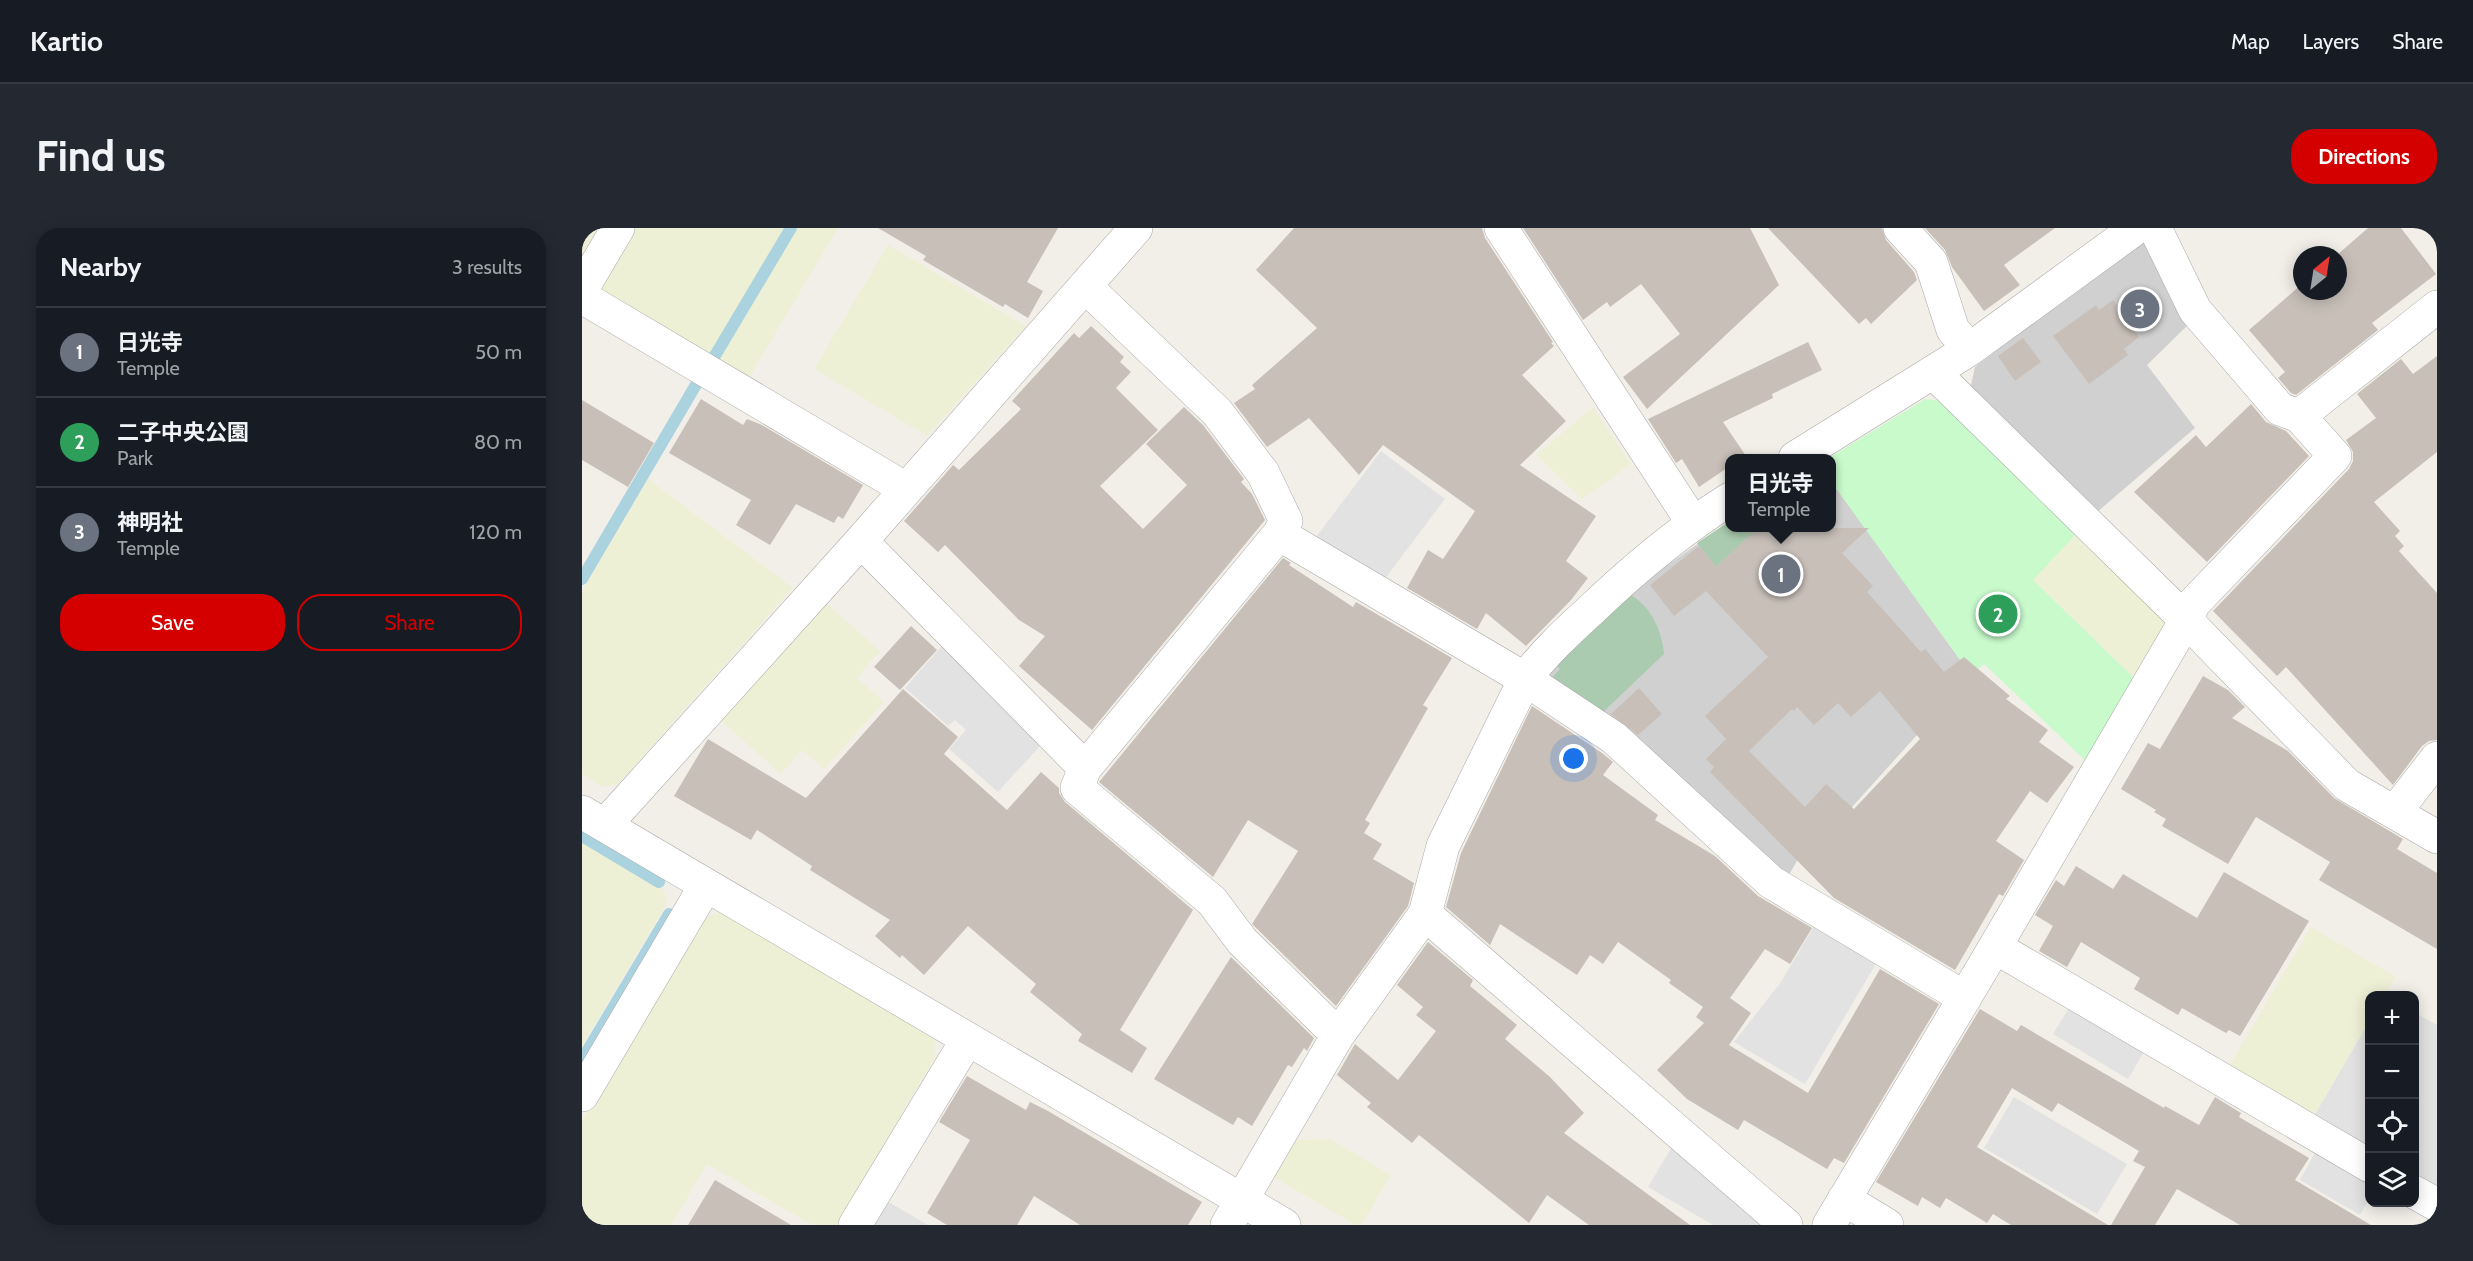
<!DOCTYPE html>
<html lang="en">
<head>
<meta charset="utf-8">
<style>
	body { margin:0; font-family:Cabin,"Noto Sans JP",sans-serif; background:#242831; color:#f1f3f6 }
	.controls { position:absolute; right:18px; bottom:18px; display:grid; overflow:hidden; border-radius:12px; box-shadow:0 3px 15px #0003 }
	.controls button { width:54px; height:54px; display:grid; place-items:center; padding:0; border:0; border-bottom:2px solid #363941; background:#171b24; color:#f1f3f6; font:30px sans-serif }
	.compass { position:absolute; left:1711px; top:18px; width:54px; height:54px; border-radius:50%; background:#171b24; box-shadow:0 3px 15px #0003; rotate:30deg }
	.you { position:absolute; left:992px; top:531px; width:21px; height:21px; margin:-15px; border:4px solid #fff; border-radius:50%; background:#1a73e8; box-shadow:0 0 0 9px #1a73e833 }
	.badge { display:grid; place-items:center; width:39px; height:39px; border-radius:50%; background:#d40000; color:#fff; font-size:20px; font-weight:700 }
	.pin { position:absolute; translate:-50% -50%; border:3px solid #fff; box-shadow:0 2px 6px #0006 }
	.popup { position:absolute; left:1143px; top:226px; width:111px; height:78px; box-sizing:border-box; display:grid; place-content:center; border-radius:12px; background:#171b24; filter:drop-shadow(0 2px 4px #0005); font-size:20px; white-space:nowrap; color:#9ea1a6 }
	.popup b { font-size:22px; color:#f1f3f6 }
	.popup::after { content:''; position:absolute; left:50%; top:100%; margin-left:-12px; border:12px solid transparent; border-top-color:#171b24 }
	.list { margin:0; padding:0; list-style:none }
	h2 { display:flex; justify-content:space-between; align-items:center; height:78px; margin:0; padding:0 24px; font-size:26px }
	h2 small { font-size:20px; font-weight:400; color:#9ea1a6 }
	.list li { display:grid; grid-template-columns:39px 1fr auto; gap:18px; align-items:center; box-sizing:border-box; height:90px; padding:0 24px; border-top:2px solid #363941 }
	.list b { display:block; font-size:22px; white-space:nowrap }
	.list p { margin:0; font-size:20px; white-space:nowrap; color:#9ea1a6 }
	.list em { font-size:20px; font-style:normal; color:#9ea1a6 }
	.actions { display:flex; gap:12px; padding:18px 24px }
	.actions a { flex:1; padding:14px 0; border:2px solid #d40000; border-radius:24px; text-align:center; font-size:21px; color:#d40000 }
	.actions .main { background:#d40000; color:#fff }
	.icon { flex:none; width:33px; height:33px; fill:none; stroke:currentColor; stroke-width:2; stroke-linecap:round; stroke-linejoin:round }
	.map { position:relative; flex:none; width:1855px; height:997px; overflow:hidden; border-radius:24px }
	header { display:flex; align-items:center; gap:36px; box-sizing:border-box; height:84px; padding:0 30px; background:#171b24; border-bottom:2px solid #363941 }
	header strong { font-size:28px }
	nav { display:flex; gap:33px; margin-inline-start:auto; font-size:21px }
	.intro { display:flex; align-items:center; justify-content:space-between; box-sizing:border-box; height:144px; padding:0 36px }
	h1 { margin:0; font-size:42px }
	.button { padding:15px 27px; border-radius:24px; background:#d40000; color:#fff; font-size:21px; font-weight:700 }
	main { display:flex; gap:36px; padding:0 36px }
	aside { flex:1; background:#171b24; border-radius:24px; box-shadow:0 3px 15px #0003 }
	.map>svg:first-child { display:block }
	.religious { fill:#d0d0d0 }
	.farmland { fill:#eef0d5 }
	.cemetery { fill:#aacbaf }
	.park { fill:#c8facc }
	.parking { fill:#e2e2e2 }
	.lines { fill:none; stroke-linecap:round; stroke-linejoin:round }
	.stream { stroke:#aad3df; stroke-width:12 }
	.building { fill:#c7bfb8; fill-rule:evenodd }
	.minor-casing { stroke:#a9a9a9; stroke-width:34 }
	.minor { stroke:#fff; stroke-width:33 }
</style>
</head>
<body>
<header>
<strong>Kartio</strong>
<nav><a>Map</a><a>Layers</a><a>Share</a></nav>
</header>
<div class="intro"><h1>Find us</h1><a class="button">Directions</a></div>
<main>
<aside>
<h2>Nearby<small>3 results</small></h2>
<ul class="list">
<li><span class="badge" style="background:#6b7280">1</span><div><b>日光寺</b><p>Temple</p></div><em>50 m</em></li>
<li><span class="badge" style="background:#2e9e5b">2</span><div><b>二子中央公園</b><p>Park</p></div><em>80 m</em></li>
<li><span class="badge" style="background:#6b7280">3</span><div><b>神明社</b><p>Temple</p></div><em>120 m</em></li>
</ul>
<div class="actions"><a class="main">Save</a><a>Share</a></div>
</aside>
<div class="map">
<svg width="1855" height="997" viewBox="0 0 1855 997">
	<rect width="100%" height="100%" fill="#f2efe9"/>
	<path class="religious" d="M1559,14L1569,16L1609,94L1565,137L1613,200L1514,285L1388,162L1393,139Z
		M1250,254L1389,447L1243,609L1232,603L1204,652L964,448L1063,353L1148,293V300H1250Z"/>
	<path class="farmland" d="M0,0H19L0,32Z
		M46,0H203L125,132L12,66Z
		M214,0H256L165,153L135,136Z
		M306,17L444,98L345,208L232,141Z
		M1011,179L1049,236L1000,271L954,227Z
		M66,251L211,360L36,556L22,559L0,546V364Z
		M1496,304L1580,384L1583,401L1553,451L1450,352Z
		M242,373L298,423L275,450L302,474L242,541L220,522L199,546L137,491Z
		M0,613L82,662L85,675L0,818Z
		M139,684L353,810L352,831L254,997H230L125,936L89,997H0V892L117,692Z
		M1729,699L1814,749L1803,767L1788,768L1787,794L1731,890L1646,840Z
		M748,911L809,947L779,997H773L692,949L714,912Z"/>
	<path class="cemetery" d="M1148,293V300H1176L1134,339L1115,315Z
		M1044,365C1068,375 1080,402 1082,426L1020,485L969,451L978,441L971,433Z"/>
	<path class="park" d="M1343,171L1359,173L1496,304L1451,352L1553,451L1505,534L1402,436L1389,447L1250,255V230H1247Z"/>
	<path class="parking" d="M799,223L863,271L799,356L731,313Z
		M360,418L458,518L416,564L367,521L384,502L373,492L366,498L323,460Z
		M1235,693L1298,729L1223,856L1152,814L1199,754Z
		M1487,780L1562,824L1546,851L1471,806Z
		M1832,784L1855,797V963L1833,950Z
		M1787,794V924L1731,890Z
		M1432,869L1545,936L1515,986L1402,920Z
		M1091,917L1180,992L1177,997H1131L1066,959Z
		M1734,923L1787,955V971L1778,987L1718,952Z
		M303,972L346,997H288Z"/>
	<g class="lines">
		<path class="stream" d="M131,131L209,0
			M0,351L115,155
			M0,608L77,654
			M0,832L87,686"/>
	</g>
	<path class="building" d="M296,0H476L445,54L461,63L446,90L423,76L421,79L341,32L344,28Z
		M712,0H900L903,10L971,114L969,115L972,118L940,147L984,193L938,237L1014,288L984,333L1006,350L989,372L944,418L904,385L895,401L825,360L846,322L861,331L893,283L801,217L777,247L727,190L685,219L652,175L673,161L670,157L735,100L674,42Z
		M941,0H1168L1197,57L1065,181L1041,149L1098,106L1059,56L1028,79L1025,74L1001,92Z
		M1186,0H1300L1304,12L1332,44L1335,52L1289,96L1284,90L1277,96Z
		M1343,0H1473L1422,37L1438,57L1402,83L1370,39L1363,22Z
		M1786,0H1819L1854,46L1790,95L1796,102L1714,167L1709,165L1696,150L1703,144L1667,102L1720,56V63H1756L1755,27Z
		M1562,60L1580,84L1553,104L1557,109L1542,121L1546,127L1507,156L1471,108L1514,77L1517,82L1531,72L1536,79Z
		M509,98L542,129L538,134L549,144L534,160L576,202L518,258L561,301L605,257L564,216L602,179L621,197L662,251L659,254L670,266L683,292L510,502L437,438L463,408L437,392L363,317L356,324L322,293L371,237L377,242L439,181L430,173L492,105L497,110Z
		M1441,110L1459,134L1433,153L1416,128Z
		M1226,114L1240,142L1190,166L1191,170L1141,194L1164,228L1160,231H1148V238L1117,259L1100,231L1094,235L1066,191Z
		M1855,128V224L1792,274L1818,303L1813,308L1822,318L1817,323L1855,365V512L1847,513L1840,518L1811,557L1704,439L1695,448L1631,383L1767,241L1771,233V224L1764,212L1794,190L1775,166L1819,131L1831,146Z
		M119,171L161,197L165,191L180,197L281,257L261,291L256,288L252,295L214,276L188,317L154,297L169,272L87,225Z
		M0,172L72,215L46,259L0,232Z
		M1669,176L1684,194L1704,203L1727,228L1625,334L1552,264L1614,207L1624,219Z
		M1176,300H1287L1260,325L1291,358L1285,364L1339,424L1343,421L1362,444L1382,429L1428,468L1424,471L1466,502L1457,514L1492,539L1465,575L1448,563L1414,613L1442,632L1421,668L1417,666L1373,742L1252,670L1128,544L1132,539L1124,531L1144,511L1123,488L1186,429L1124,363L1092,388L1068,357L1117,318L1134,339ZM1298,463L1338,511L1272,581L1244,556L1223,579L1167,523L1210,481L1212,483L1215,479L1232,497L1256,475L1269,489Z
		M701,330L709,335L707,337L771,379L774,374L870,430L841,477L846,480L783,592L788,595L782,605L800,616L791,631L832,655L826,678L754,778L670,696L716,623L666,592L631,649L517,554Z
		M329,398L355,422L318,462L292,439Z
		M1621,448L1646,462L1663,479L1650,490L1706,523L1752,570L1821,611L1815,621L1855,645V721L1737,652L1748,634L1674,589L1646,636L1580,598L1584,591L1572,584L1574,582L1539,561L1566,515L1578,521Z
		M1057,460L1080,486L1056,507L1029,486Z
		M321,461L376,509L362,526L425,582L459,544L477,560V565L483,574L611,682L538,802L565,820L550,845L496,813L500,806L448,764L454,756L386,698L342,747L320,727L318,730L293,708L308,692L228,642L230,638L175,602L169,612L92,568L126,511L224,570Z
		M950,478L1020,525L1031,534L1021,547L1076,587L1073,592L1133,628L1176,668L1230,700L1208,736L1183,721L1148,770L1169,785L1147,817L1226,865L1298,741L1357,776L1262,935L1252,930L1245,941L1162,892L1156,902L1105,871L1075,842L1122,795L1114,789L1121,779L1087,755L1089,752L1036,714L1021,736L1008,727L995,747L918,696L908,717L864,679L879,625Z
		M1494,638L1531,661L1541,646L1615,690L1642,644L1727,693L1658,808L1647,802L1644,805L1600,780L1596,787L1552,761L1558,750L1499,714L1485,739L1457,723L1471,698L1453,687L1474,652L1482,658Z
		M846,714L891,752L888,758L935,797L923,811L968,849L1002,885L982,905L1108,997H1007L965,967L947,995L837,907L830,915L785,879L789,875L755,847L773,816L816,852L854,803L834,787L841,779L815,757Z
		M649,729L732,810L725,823L722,820L710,839L706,837L670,898L656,889L651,897L572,851Z
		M1398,781L1435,803L1439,797L1582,880L1583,878L1617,897L1633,869L1659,885L1657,889L1727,930L1713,952L1789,997H1658L1595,961L1573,997H1529L1563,939L1551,933L1557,923L1476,875L1470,884L1430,860L1395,919L1526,997H1429L1411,986L1405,995L1364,970L1358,980L1340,969L1336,978L1294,954Z
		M385,848L444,882L448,874L466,883L620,974L606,997H498L452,968L435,997H365L345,985L388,912L357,894Z
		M133,952L209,997H106Z"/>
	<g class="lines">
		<g class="minor-casing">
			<path id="minor" d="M919,0L1111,295
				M1318,0L1349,34L1371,102L1388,121
				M503,58L635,184L681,245L704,293L697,306L503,540L495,560L630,673L660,713L756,807
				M0,61L36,0
				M0,69L324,261
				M1351,144L1604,392L1765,557L1855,609
				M1717,188L1855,79
				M1213,230L1388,121L1554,0
				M697,306L943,451L1032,510L1189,654L1383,770
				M279,313L503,540
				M0,584L702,997
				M1813,584L1855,530
				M23,597L279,313L554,0
				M843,686L1204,997
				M1413,719L1788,938
				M0,867L124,657
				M1832,964L1855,977
				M1262,971L1305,997
				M273,997L385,812
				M645,997L756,807L843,686L861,618L943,451C962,425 986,403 1010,381C1053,340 1097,303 1148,271
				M1247,997L1413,719L1604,392L1612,375L1753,228L1717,188L1698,181L1613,82L1573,0"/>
		</g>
		<use href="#minor" class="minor"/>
	</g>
</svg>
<div class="controls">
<button>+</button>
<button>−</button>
<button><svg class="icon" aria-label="locate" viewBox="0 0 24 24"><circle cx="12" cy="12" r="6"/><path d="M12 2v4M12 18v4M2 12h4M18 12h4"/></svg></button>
<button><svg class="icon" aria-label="layers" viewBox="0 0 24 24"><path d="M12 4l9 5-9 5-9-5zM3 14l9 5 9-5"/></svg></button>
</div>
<svg class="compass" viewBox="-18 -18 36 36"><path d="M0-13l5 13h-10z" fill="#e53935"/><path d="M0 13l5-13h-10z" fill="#9ea1a6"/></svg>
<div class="you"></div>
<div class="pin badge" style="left:1199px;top:346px;background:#6b7280">1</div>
<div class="popup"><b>日光寺</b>Temple</div>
<div class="pin badge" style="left:1416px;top:386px;background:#2e9e5b">2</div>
<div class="pin badge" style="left:1558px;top:81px;background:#6b7280">3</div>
</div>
</main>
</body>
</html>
